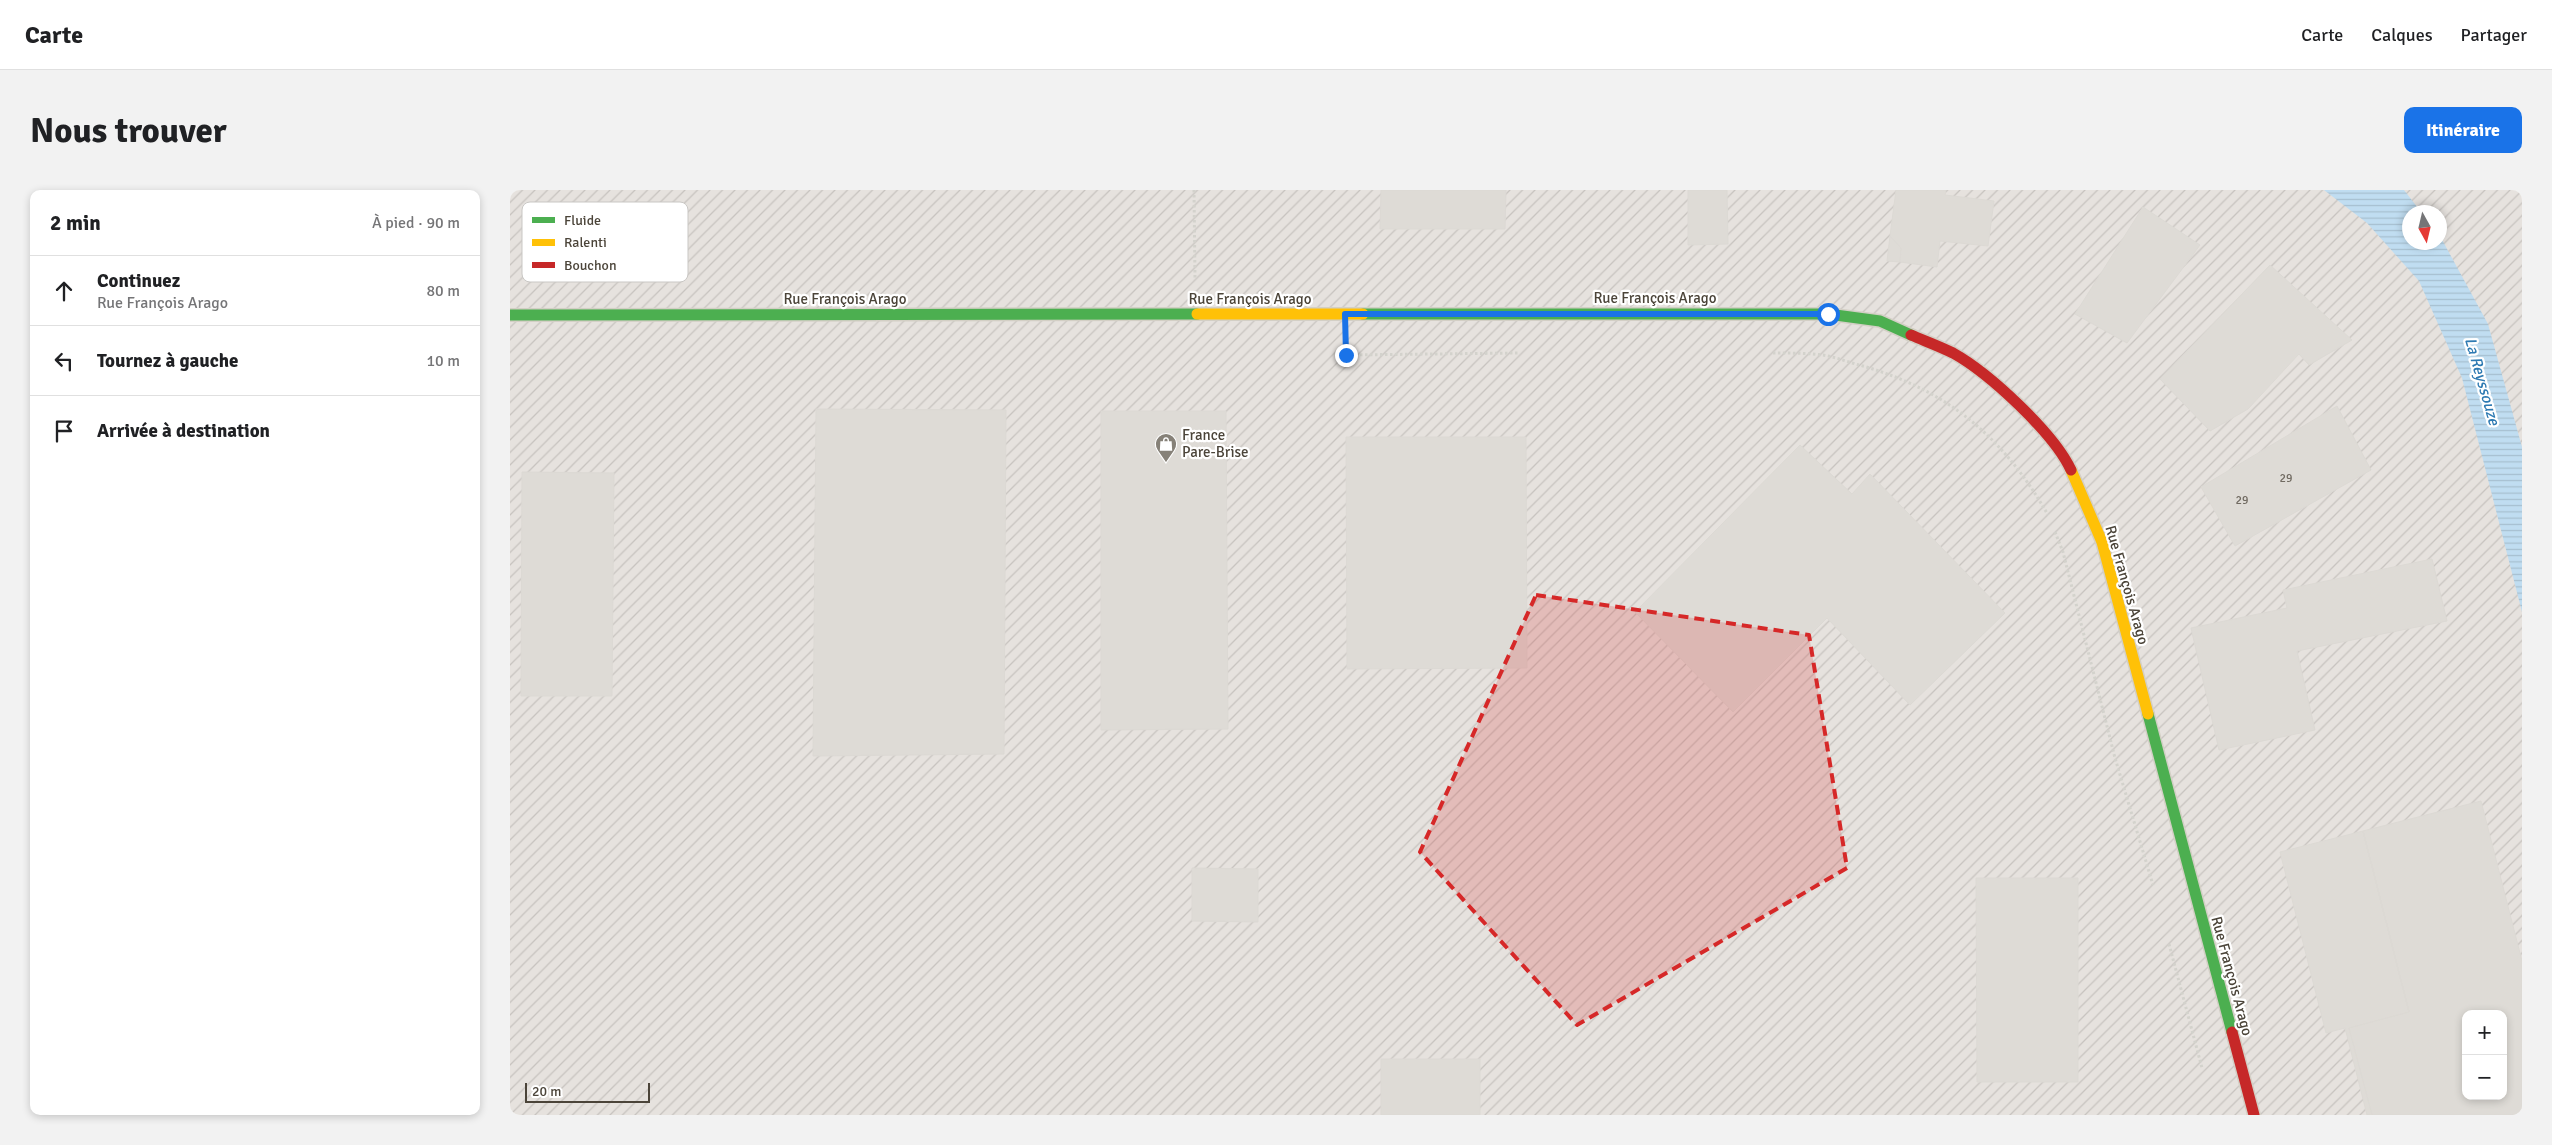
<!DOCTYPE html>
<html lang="fr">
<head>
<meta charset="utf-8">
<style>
	body { margin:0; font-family:Signika,sans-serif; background:#f2f2f2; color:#202124 }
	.controls { position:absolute; right:15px; bottom:15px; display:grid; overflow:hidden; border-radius:10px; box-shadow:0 2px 8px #0003 }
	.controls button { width:45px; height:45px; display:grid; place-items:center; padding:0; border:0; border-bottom:1px solid #e0e0e0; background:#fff; color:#202124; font:25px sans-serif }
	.compass { position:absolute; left:1892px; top:15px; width:45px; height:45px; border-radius:50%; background:#fff; box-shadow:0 2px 8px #0003; rotate:172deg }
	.scale { position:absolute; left:15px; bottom:12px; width:125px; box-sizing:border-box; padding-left:5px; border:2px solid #4b4439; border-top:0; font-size:14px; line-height:18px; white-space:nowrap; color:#4b4439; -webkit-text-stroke:4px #fff; paint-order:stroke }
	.stop { position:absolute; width:15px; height:15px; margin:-11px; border:4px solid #1a73e8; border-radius:50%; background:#fff }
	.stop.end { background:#1a73e8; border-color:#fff; box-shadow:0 1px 5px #0008 }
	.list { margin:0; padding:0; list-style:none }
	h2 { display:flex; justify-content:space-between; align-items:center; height:65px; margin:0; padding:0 20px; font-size:21px }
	h2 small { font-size:16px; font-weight:400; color:#757577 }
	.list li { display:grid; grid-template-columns:32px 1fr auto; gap:15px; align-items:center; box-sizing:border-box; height:70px; padding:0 20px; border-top:1px solid #e0e0e0 }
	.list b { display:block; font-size:19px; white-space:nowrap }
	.list p { margin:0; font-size:16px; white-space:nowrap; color:#757577 }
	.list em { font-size:16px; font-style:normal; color:#757577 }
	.icon { flex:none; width:28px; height:28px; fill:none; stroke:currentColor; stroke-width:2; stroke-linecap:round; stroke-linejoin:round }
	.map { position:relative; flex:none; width:2012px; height:925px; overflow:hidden; border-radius:10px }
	header { display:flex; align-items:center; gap:30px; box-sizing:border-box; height:70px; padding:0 25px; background:#fff; border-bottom:1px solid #e0e0e0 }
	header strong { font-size:24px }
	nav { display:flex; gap:28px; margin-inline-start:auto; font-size:18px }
	.intro { display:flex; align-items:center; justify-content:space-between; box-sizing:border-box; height:120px; padding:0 30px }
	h1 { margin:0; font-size:35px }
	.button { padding:12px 22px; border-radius:10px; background:#1a73e8; color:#fff; font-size:18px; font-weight:700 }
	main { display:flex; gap:30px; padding:0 30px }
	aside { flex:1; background:#fff; border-radius:10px; box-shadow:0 2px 8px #0003 }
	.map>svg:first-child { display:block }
	.industrial { fill:url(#industrial-furrows); fill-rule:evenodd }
	.water { fill:url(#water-rules) }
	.building { fill:#dedbd6; stroke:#dcd9d4; fill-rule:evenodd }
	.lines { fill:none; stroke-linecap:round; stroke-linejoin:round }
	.fast-casing { stroke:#d3cfc5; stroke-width:14 }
	.slow-casing { stroke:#d3cfc5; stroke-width:14 }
	.jam-casing { stroke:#d3cfc5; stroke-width:14 }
	.path { stroke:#d3d2cc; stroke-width:3; stroke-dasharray:2.5 2.5; stroke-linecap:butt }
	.fast { stroke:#4caf50; stroke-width:11 }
	.slow { stroke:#ffc107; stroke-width:11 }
	.jam { stroke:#c62828; stroke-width:11 }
	.route { stroke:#1a73e8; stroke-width:6 }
	.marked { fill:#d62828; fill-opacity:0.2; stroke:#d62828; stroke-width:4; stroke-dasharray:10 6; stroke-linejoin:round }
	.labels { text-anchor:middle; stroke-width:4.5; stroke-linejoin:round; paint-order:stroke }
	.number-label { font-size:12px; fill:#706a61 }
	.street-label { font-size:15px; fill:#4b4439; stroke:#fff }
	.poi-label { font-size:15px; fill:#4b4439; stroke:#fff; text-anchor:start }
	.water-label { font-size:16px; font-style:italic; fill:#2e7ab2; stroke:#fff }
	.key { fill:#fff; stroke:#c9c7c4; stroke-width:1 }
	.key-label { font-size:14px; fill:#4b4439 }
</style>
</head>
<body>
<header>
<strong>Carte</strong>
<nav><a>Carte</a><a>Calques</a><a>Partager</a></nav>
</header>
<div class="intro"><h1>Nous trouver</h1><a class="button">Itinéraire</a></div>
<main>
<aside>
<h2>2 min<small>À pied · 90 m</small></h2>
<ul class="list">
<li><svg class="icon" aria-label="ahead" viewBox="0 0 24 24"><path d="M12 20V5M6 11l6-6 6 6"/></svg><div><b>Continuez</b><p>Rue François Arago</p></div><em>80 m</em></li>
<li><svg class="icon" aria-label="left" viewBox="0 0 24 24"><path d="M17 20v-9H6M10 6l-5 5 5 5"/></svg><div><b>Tournez à gauche</b></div><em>10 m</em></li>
<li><svg class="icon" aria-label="arrive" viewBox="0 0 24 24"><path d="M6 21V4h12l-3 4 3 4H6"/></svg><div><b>Arrivée à destination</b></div></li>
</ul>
</aside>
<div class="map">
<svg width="2012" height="925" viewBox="0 0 2012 925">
	<defs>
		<pattern id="industrial-furrows" width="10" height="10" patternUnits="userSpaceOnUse" patternTransform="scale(1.25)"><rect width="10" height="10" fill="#e6e2de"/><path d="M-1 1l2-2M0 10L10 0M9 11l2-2" fill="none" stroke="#c7c3bf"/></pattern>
		<pattern id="water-rules" width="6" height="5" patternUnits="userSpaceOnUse" patternTransform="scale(1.25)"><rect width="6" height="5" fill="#c0ddf1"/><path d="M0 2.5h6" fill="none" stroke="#a6bfcf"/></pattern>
	</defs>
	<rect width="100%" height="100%" fill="#f4f2ee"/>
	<path class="industrial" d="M0,0H2012V925H0ZM1900,22H1930V52H1900ZM1956,824H1993V906H1956Z"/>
	<path class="water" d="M1814,0H1894L1911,22H1900V52H1930V46L1978,134L2012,257V422L1952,188L1909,91L1857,33Z"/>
	<path class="building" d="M871,0H996L995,39H870Z
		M1178,0H1217L1218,54L1178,55Z
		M1386,0H1436L1435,5L1484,11L1478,56L1430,51L1427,77L1390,72L1391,58L1380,46Z
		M1633,17L1690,55L1617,153L1565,124Z
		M1380,46L1391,58L1390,72L1377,71Z
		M1760,75L1842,150L1799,175L1789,164L1738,219L1700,241L1650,189Z
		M1827,216L1861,280L1725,356L1691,297Z
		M306,219L496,220L494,564L303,566Z
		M591,221H716L718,539L591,540Z
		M836,247H1016L1017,478L837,479Z
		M1290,255L1342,304L1360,284L1495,423L1400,515L1317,428L1223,522L1125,422Z
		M12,282L104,283L102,506H11Z
		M1922,369L1937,431L1787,461L1805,540L1709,560L1681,438L1777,418L1773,400Z
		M1971,611L2012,771V925H1862L1839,838L1899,822L1853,641ZM1956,824H1993V906H1956Z
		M1853,641L1899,822L1839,838L1862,925H1857L1835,838L1816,843L1770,662Z
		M682,678L748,679V732L682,731Z
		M1466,688H1568V892H1467Z
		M871,869H970V925H871Z"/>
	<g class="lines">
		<g class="fast-casing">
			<path id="fast" d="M853,124H1318L1370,131L1401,145
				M0,125L687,124
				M1638,524L1722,842"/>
		</g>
		<g class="slow-casing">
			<path id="slow" d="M687,124H853
				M1561,280L1592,352L1638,524"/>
		</g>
		<g class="jam-casing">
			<path id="jam" d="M1401,145C1415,151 1429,156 1443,163C1479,183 1544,243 1561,280
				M1722,842L1744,925"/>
		</g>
		<path class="path" d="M684,0L685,89
			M836,159V165L1009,163
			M1263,163C1279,163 1296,163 1313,165C1326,167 1340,173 1353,176C1439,201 1494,248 1538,325
			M1545,342L1553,362L1605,568L1643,695
			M1659,754L1692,878"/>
		<use href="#fast" class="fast"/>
		<use href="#slow" class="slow"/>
		<use href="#jam" class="jam"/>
	</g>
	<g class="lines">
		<path class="route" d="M836,165L835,124H1318"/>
	</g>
	<path class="marked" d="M1026,405L1299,445L1337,678L1067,835L910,662Z"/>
	<defs>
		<g id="shop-pin" transform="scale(1.125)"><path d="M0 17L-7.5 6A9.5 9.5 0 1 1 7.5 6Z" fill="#868178" stroke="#fff"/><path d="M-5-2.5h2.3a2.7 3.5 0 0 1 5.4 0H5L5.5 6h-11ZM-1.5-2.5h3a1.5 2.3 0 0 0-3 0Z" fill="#fff"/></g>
	</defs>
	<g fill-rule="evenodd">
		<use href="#shop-pin" x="656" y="254"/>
	</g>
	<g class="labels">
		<g class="number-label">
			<text x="1776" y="292">29</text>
			<text x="1732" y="314">29</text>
		</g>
		<g class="street-label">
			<text x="1145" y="113">Rue François Arago</text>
			<text x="335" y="114">Rue François Arago</text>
			<text x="740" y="114">Rue François Arago</text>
			<text transform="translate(1617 395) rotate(74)" y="5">Rue François Arago</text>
			<text transform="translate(1722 786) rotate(75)" y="5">Rue François Arago</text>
		</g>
		<g class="poi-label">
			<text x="672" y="250">France<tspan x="672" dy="17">Pare-Brise</tspan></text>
		</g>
		<g class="water-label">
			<text transform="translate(1973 191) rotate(74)" y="6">La Reyssouze</text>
		</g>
	</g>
	<rect x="12" y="12" width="166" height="80" rx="8" class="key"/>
	<rect x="22" y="27" width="23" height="6" fill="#4caf50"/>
	<rect x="22" y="49" width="23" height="7" fill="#ffc107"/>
	<rect x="22" y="72" width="23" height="6" fill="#c62828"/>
	<g class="key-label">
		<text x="54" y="35">Fluide</text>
		<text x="54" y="57">Ralenti</text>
		<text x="54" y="80">Bouchon</text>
	</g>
</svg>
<div class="controls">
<button>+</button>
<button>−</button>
</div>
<svg class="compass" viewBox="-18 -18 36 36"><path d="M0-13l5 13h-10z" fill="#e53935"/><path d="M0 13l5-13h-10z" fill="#757577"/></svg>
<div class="scale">20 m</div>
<div class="stop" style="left:1318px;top:124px"></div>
<div class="stop end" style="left:836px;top:165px"></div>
</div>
</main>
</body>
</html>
